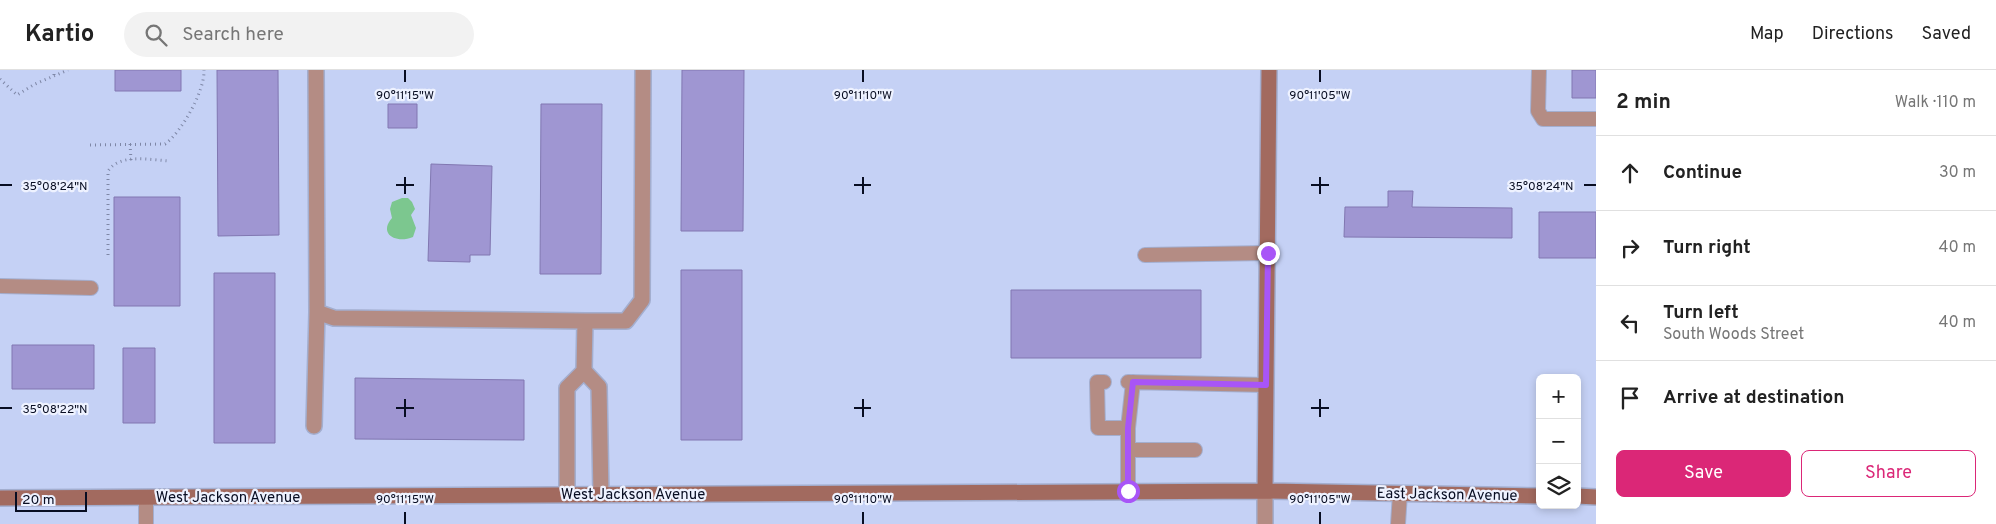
<!DOCTYPE html>
<html lang="en">
<head>
<meta charset="utf-8">
<style>
	body { margin:0; font-family:Overpass,sans-serif; background:#f2f2f2; color:#222 }
	.controls { position:absolute; right:15px; bottom:15px; display:grid; overflow:hidden; border-radius:8px; box-shadow:0 2px 8px #0003 }
	.controls button { width:45px; height:45px; display:grid; place-items:center; padding:0; border:0; border-bottom:1px solid #e0e0e0; background:#fff; color:#222; font:25px sans-serif }
	.scale { position:absolute; left:15px; bottom:12px; width:72px; box-sizing:border-box; padding-left:5px; border:2px solid #080d22; border-top:0; font-size:14px; line-height:18px; white-space:nowrap; color:#080d22; -webkit-text-stroke:4px #eef2ff; paint-order:stroke }
	.stop { position:absolute; width:15px; height:15px; margin:-11px; border:4px solid #a855f7; border-radius:50%; background:#fff }
	.stop.end { background:#a855f7; border-color:#fff; box-shadow:0 1px 5px #0008 }
	.list { margin:0; padding:0; list-style:none }
	h2 { display:flex; justify-content:space-between; align-items:center; height:65px; margin:0; padding:0 20px; font-size:21px }
	h2 small { font-size:16px; font-weight:400; color:#767676 }
	.list li { display:grid; grid-template-columns:32px 1fr auto; gap:15px; align-items:center; box-sizing:border-box; height:75px; padding:0 20px; border-top:1px solid #e0e0e0 }
	.list b { display:block; font-size:19px; white-space:nowrap }
	.list p { margin:0; font-size:16px; white-space:nowrap; color:#767676 }
	.list em { font-size:16px; font-style:normal; color:#767676 }
	.actions { display:flex; gap:10px; padding:15px 20px }
	.actions a { flex:1; padding:11px 0; border:1px solid #db2777; border-radius:8px; text-align:center; font-size:18px; color:#db2777 }
	.actions .main { background:#db2777; color:#fff }
	.icon { flex:none; width:28px; height:28px; fill:none; stroke:currentColor; stroke-width:2; stroke-linecap:round; stroke-linejoin:round }
	.map { position:relative; flex:none; width:1596px; height:454px; overflow:hidden }
	header { display:flex; align-items:center; gap:30px; box-sizing:border-box; height:70px; padding:0 25px; background:#fff; border-bottom:1px solid #e0e0e0 }
	header strong { font-size:24px }
	nav { display:flex; gap:28px; margin-inline-start:auto; font-size:18px }
	.search { width:350px; height:45px; background:#f2f2f2; display:flex; align-items:center; gap:12px; box-sizing:border-box; padding:0 18px; border-radius:28px; color:#767676; font-size:19px }
	main { display:flex }
	aside { flex:1; background:#fff }
	.map>svg:first-child { display:block }
	.water { fill:#7cc78f }
	.building { fill:#9f96d2; stroke:#8177b1 }
	.lines { fill:none; stroke-linecap:round; stroke-linejoin:round }
	.lane-casing { stroke:#a3aecf; stroke-width:16 }
	.street-casing { stroke:#a3aecf; stroke-width:18 }
	.secondary-casing { stroke:#a3aecf; stroke-width:18 }
	.path { stroke:#7e87a6; stroke-width:3; stroke-dasharray:1 4; stroke-linecap:butt }
	.lane { stroke:#b48c84; stroke-width:14 }
	.street { stroke:#b48c84; stroke-width:15 }
	.secondary { stroke:#a26a5f; stroke-width:15 }
	.route { stroke:#a855f7; stroke-width:6 }
	.ticks { fill:none; stroke:#080d22; stroke-width:2 }
	.labels { text-anchor:middle; stroke-width:4.5; stroke-linejoin:round; paint-order:stroke }
	.street-label { font-size:15px; fill:#080d22; stroke:#eef2ff }
	.ticks-label { font-size:12px; text-anchor:middle; fill:#080d22; stroke:#eef2ff; stroke-width:4.5; stroke-linejoin:round; paint-order:stroke }
</style>
</head>
<body>
<header>
<strong>Kartio</strong>
<div class="search"><svg class="icon" aria-label="search" viewBox="0 0 24 24"><circle cx="10" cy="10" r="6"/><path d="M15 15l6 6"/></svg>Search here</div>
<nav><a>Map</a><a>Directions</a><a>Saved</a></nav>
</header>
<main>
<div class="map">
<svg width="1596" height="454" viewBox="0 0 1596 454">
	<rect width="100%" height="100%" fill="#c5d1f5"/>
	<path class="water" d="M402,128H408L412,132L415,139L411,145L416,158L413,167C396,174 378,164 392,148L390,139L392,132Z"/>
	<path class="building" d="M115,0H181V21H115Z
		M217,0H278L279,165L218,166Z
		M682,0H744L743,161H681Z
		M1572,0H1596V28H1572Z
		M388,34H417V58H388Z
		M541,34H602L601,204H540Z
		M431,94L492,96L490,185H470V192L428,191Z
		M1388,121H1413L1412,137L1512,138V168L1344,167L1345,137H1388Z
		M114,127H180V236H114Z
		M1539,142H1596V188H1539Z
		M681,200H742V370H681Z
		M214,203H275V373H214Z
		M1011,220H1201V288H1011Z
		M12,275H94V319H12Z
		M123,278H155V353H123Z
		M355,308L524,310V370L355,369Z"/>
	<g class="lines">
		<g class="lane-casing">
			<path id="lane" d="M1539,0L1538,41L1543,49H1596
				M1145,185L1268,183
				M0,216L91,218
				M1104,312H1097L1098,358H1128V421
				M1128,312L1266,315
				M1128,358L1133,312
				M1128,380H1195
				M146,454V427
				M1398,454L1400,423"/>
		</g>
		<g class="street-casing">
			<path id="street" d="M316,0L317,242L334,248L585,251H626L642,230L643,0
				M584,301L585,251
				M314,356L317,242
				M567,425V318L584,301L599,317L601,425
				M1265,454V421"/>
		</g>
		<g class="secondary-casing">
			<path id="secondary" d="M1265,421L1269,0
				M1577,426L1596,427
				M0,428L1265,421L1540,426"/>
		</g>
		<path class="path" d="M54,5V0
			M0,9L17,25L35,14L68,0
			M130,74L131,90
			M90,75L165,74C181,63 205,21 204,0
			M108,185V101C120,83 150,90 170,91"/>
		<use href="#lane" class="lane"/>
		<use href="#street" class="street"/>
		<use href="#secondary" class="secondary"/>
	</g>
	<g class="lines">
		<path class="route" d="M1128,421V358L1133,312L1266,315L1268,183"/>
	</g>
	<path class="ticks" d="M405,0V12M863,0V12M1320,0V12M405,107V124M863,107V124M1320,107V124M0,115H12M396,115H414M854,115H871M1311,115H1329M1584,115H1596M405,329V347M863,329V347M1320,329V347M0,338H12M396,338H414M854,338H871M1311,338H1329M405,442V454M863,442V454M1320,442V454"/>
	<g class="labels">
		<g class="street-label">
			<text x="633" y="429">West Jackson Avenue</text>
			<text transform="translate(1447 424) rotate(1)" y="5">East Jackson Avenue</text>
			<text x="228" y="432">West Jackson Avenue</text>
		</g>
	</g>
	<g class="ticks-label">
		<text x="405" y="29">90°11'15"W</text>
		<text x="863" y="29">90°11'10"W</text>
		<text x="1320" y="29">90°11'05"W</text>
		<text x="55" y="120">35°08'24"N</text>
		<text x="1541" y="120">35°08'24"N</text>
		<text x="55" y="343">35°08'22"N</text>
		<text x="405" y="433">90°11'15"W</text>
		<text x="863" y="433">90°11'10"W</text>
		<text x="1320" y="433">90°11'05"W</text>
	</g>
</svg>
<div class="controls">
<button>+</button>
<button>−</button>
<button><svg class="icon" aria-label="layers" viewBox="0 0 24 24"><path d="M12 4l9 5-9 5-9-5zM3 14l9 5 9-5"/></svg></button>
</div>
<div class="scale">20 m</div>
<div class="stop" style="left:1128px;top:421px"></div>
<div class="stop end" style="left:1268px;top:183px"></div>
</div>
<aside>
<h2>2 min<small>Walk · 110 m</small></h2>
<ul class="list">
<li><svg class="icon" aria-label="ahead" viewBox="0 0 24 24"><path d="M12 20V5M6 11l6-6 6 6"/></svg><div><b>Continue</b></div><em>30 m</em></li>
<li><svg class="icon" aria-label="right" viewBox="0 0 24 24"><path d="M7 20v-9h11M14 6l5 5-5 5"/></svg><div><b>Turn right</b></div><em>40 m</em></li>
<li><svg class="icon" aria-label="left" viewBox="0 0 24 24"><path d="M17 20v-9H6M10 6l-5 5 5 5"/></svg><div><b>Turn left</b><p>South Woods Street</p></div><em>40 m</em></li>
<li><svg class="icon" aria-label="arrive" viewBox="0 0 24 24"><path d="M6 21V4h12l-3 4 3 4H6"/></svg><div><b>Arrive at destination</b></div></li>
</ul>
<div class="actions"><a class="main">Save</a><a>Share</a></div>
</aside>
</main>
</body>
</html>
